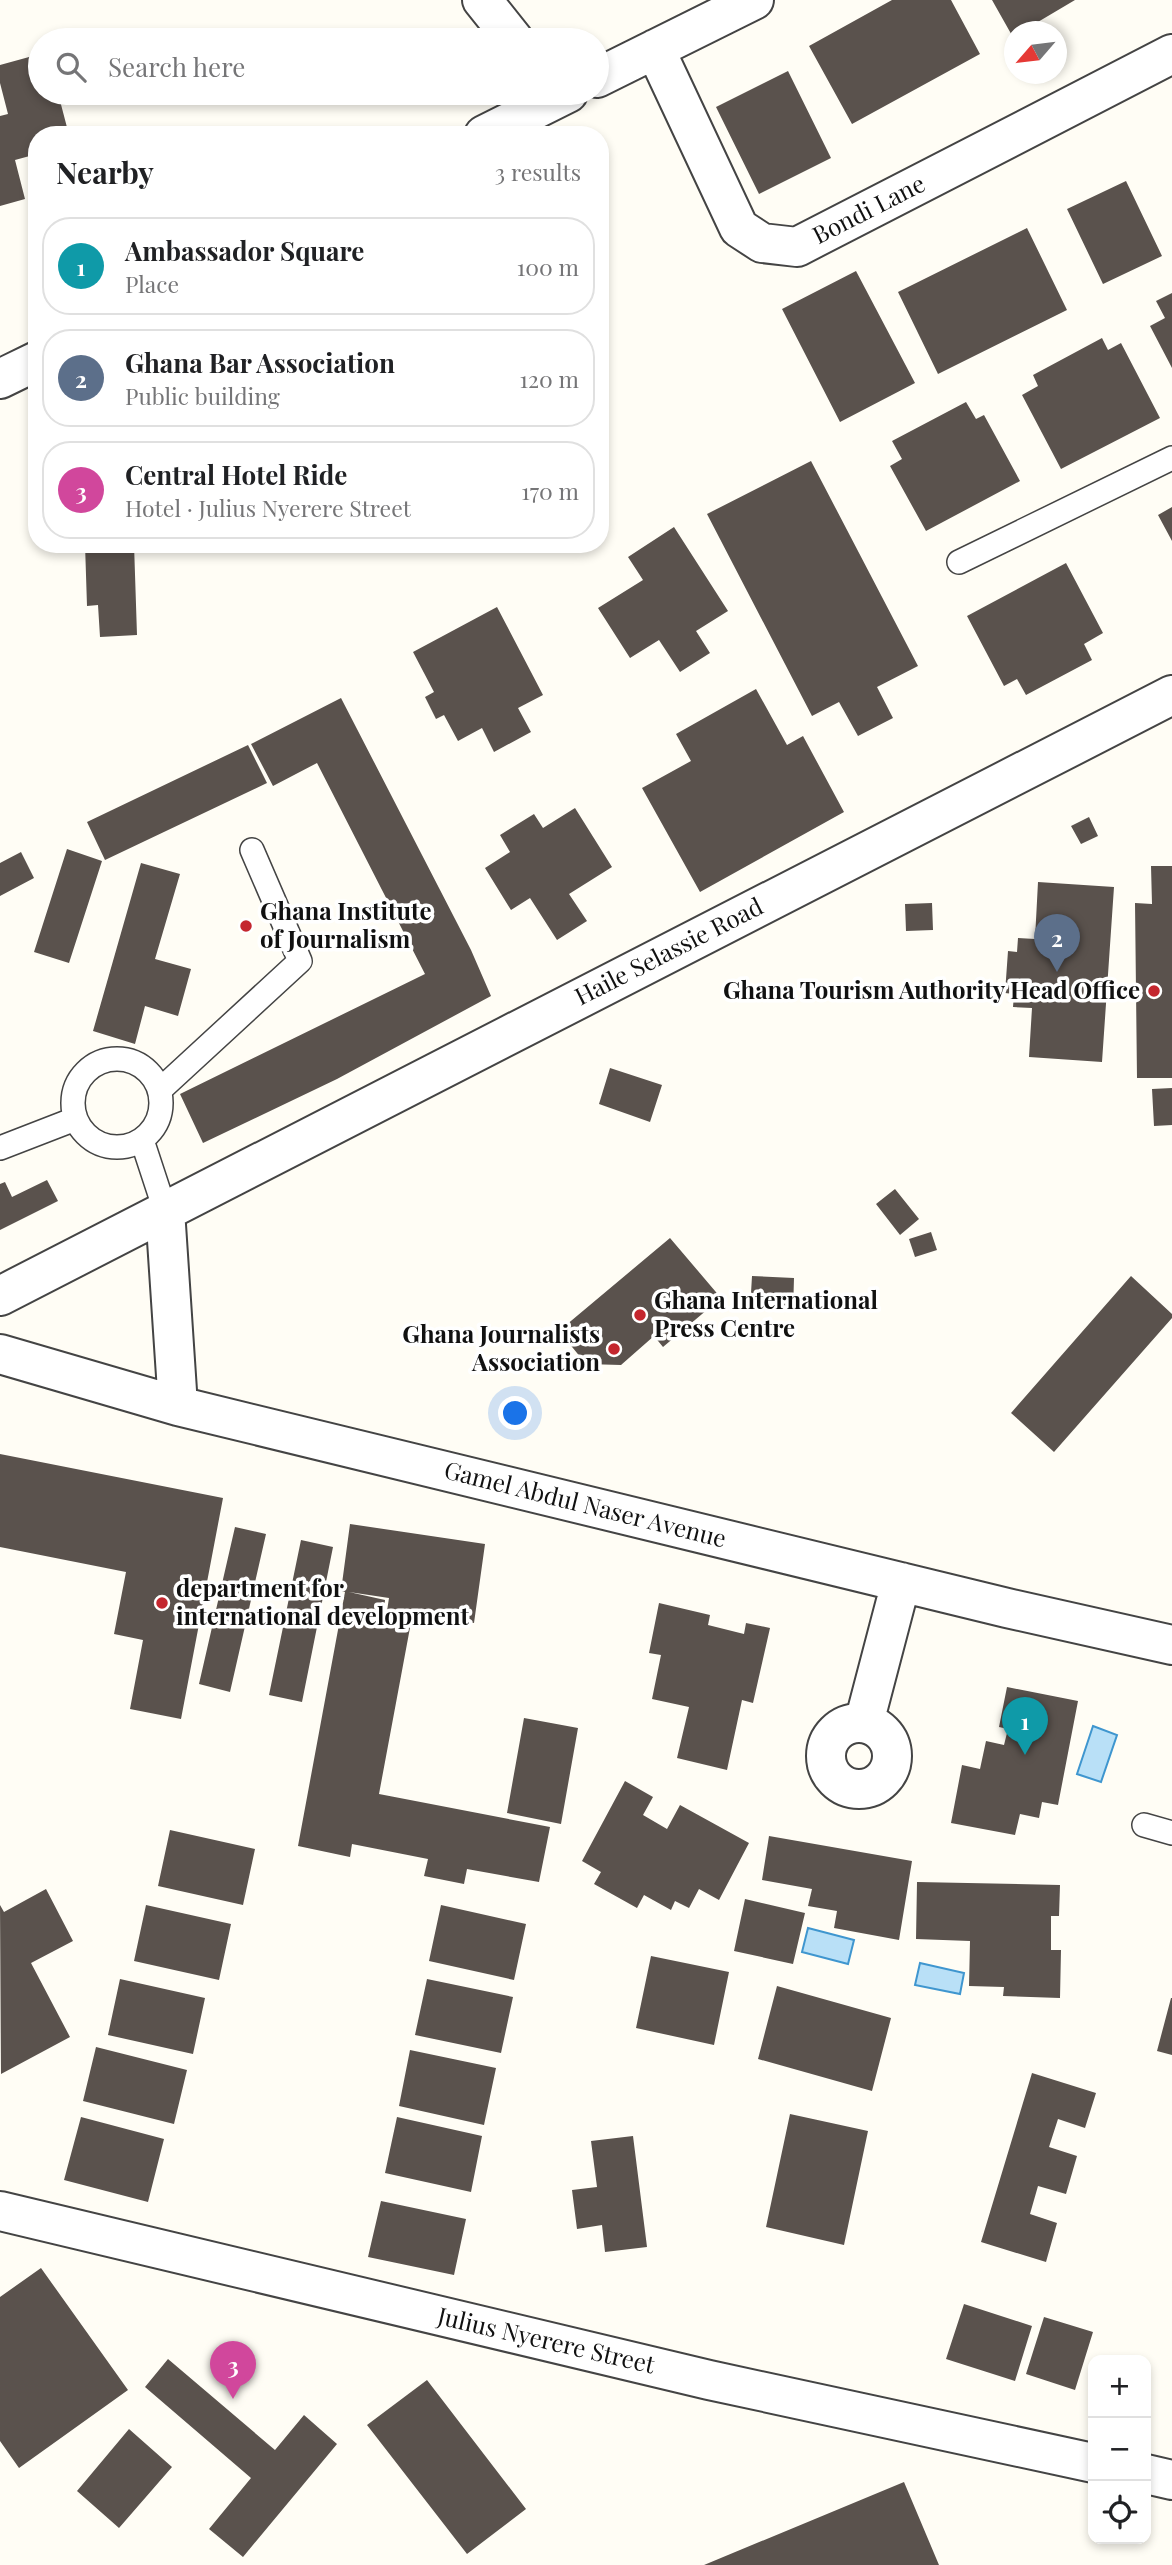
<!DOCTYPE html>
<html lang="en">
<head>
<meta charset="utf-8">
<style>
	body { margin:0; font-family:"Playfair Display",serif; background:#f2f2f2; color:#202124 }
	.controls { position:absolute; right:21px; bottom:21px; display:grid; overflow:hidden; border-radius:14px; box-shadow:0 4px 10px #0003 }
	.controls button { width:63px; height:63px; display:grid; place-items:center; padding:0; border:0; border-bottom:2px solid #e0e0e0; background:#fff; color:#202124; font:35px sans-serif }
	.compass { position:absolute; left:1004px; top:21px; width:63px; height:63px; border-radius:50%; background:#fff; box-shadow:0 4px 10px #0003; rotate:242deg }
	.you { position:absolute; left:516px; top:1414px; width:24px; height:24px; margin:-18px; border:5px solid #fff; border-radius:50%; background:#1a73e8; box-shadow:0 0 0 10px #1a73e833 }
	.badge { display:grid; place-items:center; width:46px; height:46px; border-radius:50%; background:#b45309; color:#fff; font-size:23px; font-weight:700 }
	.pin { position:absolute; translate:-50% -58px; filter:drop-shadow(0 2px 4px #0008) }
	.pin::after { content:''; position:absolute; top:37px; width:24px; height:21px; background:inherit; clip-path:polygon(0 0,100% 0,50% 100%) }
	.list { margin:0; padding:0; list-style:none }
	h2 { display:flex; justify-content:space-between; align-items:center; height:91px; margin:0; padding:0 28px; font-size:30px }
	h2 small { font-size:23px; font-weight:400; color:#757577 }
	.list li { display:grid; grid-template-columns:46px 1fr auto; gap:21px; align-items:center; box-sizing:border-box; height:98px; margin:0 14px 14px; padding:0 14px; border:2px solid #e0e0e0; border-radius:28px }
	.list b { display:block; font-size:26px; white-space:nowrap }
	.list p { margin:0; font-size:23px; white-space:nowrap; color:#757577 }
	.list em { font-size:23px; font-style:normal; color:#757577 }
	.icon { flex:none; width:38px; height:38px; fill:none; stroke:currentColor; stroke-width:2; stroke-linecap:round; stroke-linejoin:round }
	.map { position:relative; flex:none; width:1172px; height:2565px; overflow:hidden }
	.search { position:absolute; background:#fff; box-shadow:0 4px 10px #0003; left:28px; top:28px; width:581px; height:77px; display:flex; align-items:center; gap:18px; box-sizing:border-box; padding:0 24px; border-radius:38px; color:#757577; font-size:26px }
	.panel { position:absolute; background:#fff; box-shadow:0 4px 10px #0003; left:28px; top:126px; width:581px; height:427px; border-radius:28px }
	.map>svg:first-child { display:block }
	.water { fill:#b9e0f7; stroke:#3f96cf; stroke-width:2 }
	.building { fill:#5a524d }
	.lines { fill:none; stroke-linecap:round; stroke-linejoin:round }
	.lane-casing { stroke:#444; stroke-width:26 }
	.street-casing { stroke:#444; stroke-width:42 }
	.lane { stroke:#fff; stroke-width:23 }
	.street { stroke:#fff; stroke-width:38 }
	.poi-dot { fill:#c4262e; stroke:#fff; stroke-width:2.5 }
	.labels { text-anchor:middle; stroke-width:7; stroke-linejoin:round; paint-order:stroke }
	.street-label { font-size:24px; fill:#111; stroke:#fff }
	.poi-label { font-size:24px; font-weight:bold; fill:#111; stroke:#fff; text-anchor:start }
</style>
</head>
<body>
<div class="map">
<svg width="1172" height="2565" viewBox="0 0 1172 2565">
	<rect width="100%" height="100%" fill="#fffdf5"/>
	<path class="water" d="M1093,1726L1117,1735L1101,1782L1077,1774Z
		M808,1928L854,1940L848,1964L802,1952Z
		M920,1963L964,1973L960,1994L915,1985Z"/>
	<path class="building" d="M892,0H951L980,54L852,124L809,46Z
		M992,0H1075L1021,32H1014V39Z
		M40,54V93H58L69,135H37V154L15,160L25,199L0,206V116L8,114L0,83V65Z
		M788,71L831,158L759,194L716,107Z
		M1126,181L1162,256L1103,284L1067,209Z
		M1027,228L1067,310L938,374L898,292Z
		M856,271L915,383L840,422L782,309Z
		M1172,293V368L1150,326L1165,318L1156,301Z
		M1102,338L1108,350L1121,343L1160,418L1061,469L1022,395L1038,386L1033,375Z
		M966,402L976,419L984,415L1020,481L926,531L890,466L902,459L892,441Z
		M811,461L918,666L877,687L893,718L858,736L839,702L812,716L707,514Z
		M1172,507V541L1158,515Z
		M674,527L728,611L696,631L710,653L680,672L659,640L630,658L598,608L643,580L628,557Z
		M85,544H134L137,635L100,637L98,605L87,606Z
		M1066,563L1103,633L1084,644L1092,660L1026,695L1017,679L1004,686L967,616Z
		M497,607L543,695L518,708L531,732L494,752L482,728L458,741L444,715L436,719L425,697L434,692L413,652Z
		M756,689L787,745L803,736L844,812L700,892L642,788L691,761L676,734Z
		M341,698L471,950L491,996L337,1079L203,1143L180,1094L425,974L317,763L273,786L251,744Z
		M248,745L267,783L105,860L87,822Z
		M575,808L612,867L569,894L587,921L557,940L530,898L511,910L485,868L510,852L500,835L534,814L543,828Z
		M1089,817L1098,836L1081,844L1071,826Z
		M67,849L102,861L69,963L34,952Z
		M21,852L34,878L0,896V863Z
		M141,863L180,874L155,959L191,969L178,1016L145,1006L135,1044L93,1031Z
		M1151,866H1172V1078H1137L1135,903L1152,904Z
		M1038,882L1114,887L1102,1062L1029,1057L1032,1008L1013,1007L1014,994L1005,993L1008,951L1017,952L1018,938L1035,939Z
		M932,903L933,930L906,931L905,904Z
		M610,1068L662,1085L650,1122L599,1104Z
		M1172,1088V1125L1154,1126L1152,1089Z
		M47,1180L58,1201L0,1230V1184L5,1182L12,1197Z
		M895,1189L919,1219L900,1235L876,1204Z
		M931,1232L937,1250L915,1257L909,1239Z
		M670,1238L721,1298L663,1347L654,1336L621,1365L586,1364L559,1331Z
		M752,1276L794,1278L793,1312L750,1310Z
		M1131,1276L1172,1314V1318L1054,1452L1011,1413Z
		M0,1454L223,1498L181,1719L130,1709L143,1640L114,1634L126,1572L0,1547Z
		M350,1524L485,1544L474,1623L387,1611L389,1598L349,1592L385,1600L384,1611L412,1617L379,1794L550,1827L539,1882L467,1869L464,1884L424,1876L428,1859L352,1844L350,1857L298,1846L345,1592L341,1591Z
		M235,1527L266,1534L230,1692L199,1684Z
		M301,1540L333,1547L302,1702L269,1695Z
		M659,1603L710,1615L708,1625L744,1634L746,1623L770,1628L753,1703L742,1700L727,1770L677,1758L689,1707L652,1699L661,1655L649,1653Z
		M1007,1687L1078,1701L1058,1805L1042,1802L1039,1818L1020,1814L1015,1835L951,1823L962,1765L980,1769L986,1741L1004,1745L1008,1729L999,1727Z
		M524,1718L578,1728L561,1824L507,1813Z
		M625,1781L653,1797L643,1815L667,1829L680,1805L749,1843L719,1900L699,1889L689,1908L675,1901L671,1910L644,1895L637,1908L594,1884L601,1872L582,1861Z
		M170,1830L255,1849L243,1905L158,1886Z
		M769,1836L912,1861L899,1940L834,1928L837,1911L808,1906L812,1889L762,1880Z
		M917,1882L1060,1885L1059,1916H1051V1950H1061L1060,1998L1003,1996L1004,1987L969,1986L970,1941L916,1939Z
		M46,1889L73,1941L31,1963L70,2037L1,2074L0,1905L4,1912Z
		M745,1899L805,1913L793,1964L734,1951Z
		M146,1905L231,1924L219,1980L134,1961Z
		M441,1905L526,1924L514,1980L429,1961Z
		M651,1956L729,1972L714,2045L636,2028Z
		M120,1979L205,1998L193,2054L108,2035Z
		M427,1979L513,1997L501,2053L415,2035Z
		M777,1986L891,2018L872,2091L758,2059Z
		M1171,1998H1172V2055L1157,2051Z
		M96,2047L187,2070L174,2124L83,2101Z
		M410,2050L496,2068L484,2125L399,2106Z
		M1032,2073L1096,2093L1085,2128L1058,2119L1049,2147L1077,2156L1066,2194L1038,2186L1030,2214L1057,2223L1046,2262L981,2242Z
		M790,2114L868,2131L844,2245L766,2227Z
		M81,2117L164,2139L148,2202L64,2180Z
		M397,2117L482,2136L471,2192L385,2173Z
		M633,2136L647,2247L605,2252L602,2225L577,2229L572,2190L597,2187L591,2141Z
		M381,2201L466,2219L454,2275L368,2257Z
		M41,2268L128,2390L19,2468L0,2441V2297Z
		M964,2304L1032,2326L1015,2381L946,2359Z
		M1044,2317L1093,2332L1075,2390L1026,2374Z
		M168,2359L275,2450L304,2415L337,2444L243,2557L209,2529L251,2478L145,2387Z
		M427,2380L526,2509L467,2554L367,2425Z
		M129,2429L172,2467L119,2528L77,2491Z
		M904,2482L939,2565H704Z"/>
	<g class="lines">
		<g class="lane-casing">
			<path id="lane" d="M959,562L1172,458
				M73 1103a44 44 0 1 1 88 0a44 44 0 1 1-88 0Z
				M160,1090L300,961L252,850
				M142,1140L165,1210
				M0,1148L75,1119
				M1144,1825L1172,1833"/>
		</g>
		<g class="street-casing">
			<path id="street" d="M482,0L514,40
				M655,49L739,228L762,243L797,247L1172,54
				M597,78L754,0
				M484,135L568,93
				M0,379L37,361
				M165,1210L178,1406
				M0,1296L1172,695
				M0,1354L178,1406L1007,1608L1172,1645
				M826 1756a33 33 0 1 1 66 0a33 33 0 1 1-66 0Z
				M864,1723L901,1582
				M0,2211L709,2380L1093,2463
				M1146,2474L1172,2480"/>
		</g>
		<use href="#lane" class="lane"/>
		<use href="#street" class="street"/>
	</g>
	<g class="poi-dot">
		<circle cx="246" cy="926" r="7"/>
		<circle cx="1154" cy="991" r="7"/>
		<circle cx="640" cy="1315" r="7"/>
		<circle cx="614" cy="1349" r="7"/>
		<circle cx="162" cy="1603" r="7"/>
	</g>
	<g class="labels">
		<g class="street-label">
			<text transform="translate(869 210) rotate(-27)" y="8">Bondi Lane</text>
			<text transform="translate(669 952) rotate(-27)" y="8">Haile Selassie Road</text>
			<text transform="translate(585 1505) rotate(14)" y="8">Gamel Abdul Naser Avenue</text>
			<text transform="translate(546 2341) rotate(13)" y="8">Julius Nyerere Street</text>
		</g>
		<g class="poi-label">
			<text x="260" y="920">Ghana Institute<tspan x="260" dy="28">of Journalism</tspan></text>
			<text x="1140" y="999" text-anchor="end">Ghana Tourism Authority Head Office</text>
			<text x="654" y="1309">Ghana International<tspan x="654" dy="28">Press Centre</tspan></text>
			<text x="600" y="1343" text-anchor="end">Ghana Journalists<tspan x="600" dy="28">Association</tspan></text>
			<text x="176" y="1597">department for<tspan x="176" dy="28">international development</tspan></text>
		</g>
	</g>
</svg>
<div class="controls">
<button>+</button>
<button>−</button>
<button><svg class="icon" aria-label="locate" viewBox="0 0 24 24"><circle cx="12" cy="12" r="6"/><path d="M12 2v4M12 18v4M2 12h4M18 12h4"/></svg></button>
</div>
<svg class="compass" viewBox="-18 -18 36 36"><path d="M0-13l5 13h-10z" fill="#e53935"/><path d="M0 13l5-13h-10z" fill="#757577"/></svg>
<div class="you"></div>
<div class="pin badge" style="left:1025px;top:1755px;background:#0f9aa8">1</div>
<div class="pin badge" style="left:1057px;top:972px;background:#5c6f8a">2</div>
<div class="pin badge" style="left:233px;top:2399px;background:#d1479c">3</div>
<div class="search"><svg class="icon" aria-label="search" viewBox="0 0 24 24"><circle cx="10" cy="10" r="6"/><path d="M15 15l6 6"/></svg>Search here</div>
<section class="panel">
<h2>Nearby<small>3 results</small></h2>
<ul class="list">
<li><span class="badge" style="background:#0f9aa8">1</span><div><b>Ambassador Square</b><p>Place</p></div><em>100 m</em></li>
<li><span class="badge" style="background:#5c6f8a">2</span><div><b>Ghana Bar Association</b><p>Public building</p></div><em>120 m</em></li>
<li><span class="badge" style="background:#d1479c">3</span><div><b>Central Hotel Ride</b><p>Hotel · Julius Nyerere Street</p></div><em>170 m</em></li>
</ul>
</section>
</div>
</body>
</html>
